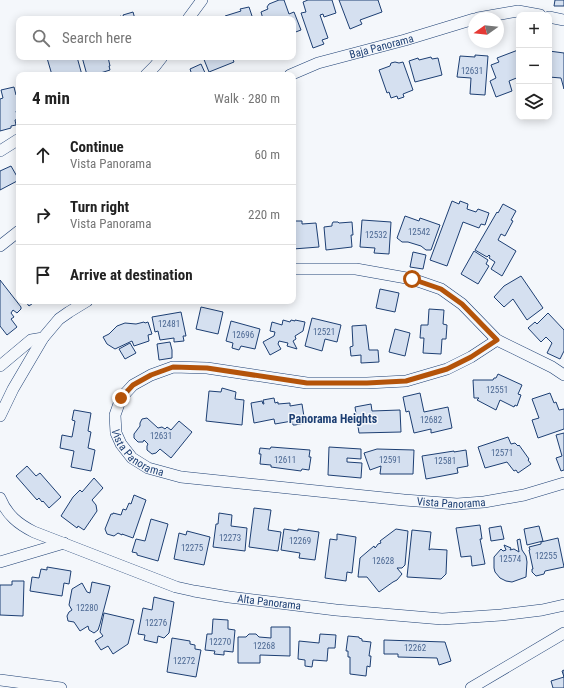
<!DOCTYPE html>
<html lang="en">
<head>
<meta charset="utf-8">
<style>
	body { margin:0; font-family:"Roboto Condensed",sans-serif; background:#f2f2f2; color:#222 }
	.controls { position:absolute; right:12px; top:12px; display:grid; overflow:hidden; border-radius:8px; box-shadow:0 2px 10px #0003 }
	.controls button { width:36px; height:36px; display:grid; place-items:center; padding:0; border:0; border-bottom:1px solid #e0e0e0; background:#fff; color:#222; font:20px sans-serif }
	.compass { position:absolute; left:468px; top:12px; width:36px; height:36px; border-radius:50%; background:#fff; box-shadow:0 2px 10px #0003; rotate:255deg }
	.stop { position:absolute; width:12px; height:12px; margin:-9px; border:3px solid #b45309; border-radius:50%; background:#fff }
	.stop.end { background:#b45309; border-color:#fff; box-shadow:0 1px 4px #0008 }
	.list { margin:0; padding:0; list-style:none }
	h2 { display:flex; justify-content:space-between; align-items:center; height:52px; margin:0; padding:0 16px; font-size:17px }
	h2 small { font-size:13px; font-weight:400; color:#767676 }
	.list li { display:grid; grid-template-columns:26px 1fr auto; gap:12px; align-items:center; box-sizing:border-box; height:60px; padding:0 16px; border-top:1px solid #e0e0e0 }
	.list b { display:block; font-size:15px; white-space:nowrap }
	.list p { margin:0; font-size:13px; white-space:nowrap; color:#767676 }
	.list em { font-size:13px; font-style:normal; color:#767676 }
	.icon { flex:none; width:22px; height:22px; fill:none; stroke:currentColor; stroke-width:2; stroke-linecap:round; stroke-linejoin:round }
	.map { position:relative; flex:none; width:564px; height:688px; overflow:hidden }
	.search { position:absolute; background:#fff; box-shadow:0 2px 10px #0003; left:16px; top:16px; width:280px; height:44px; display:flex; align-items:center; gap:10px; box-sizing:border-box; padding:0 14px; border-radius:8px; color:#767676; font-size:15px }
	.panel { position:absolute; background:#fff; box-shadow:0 2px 10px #0003; left:16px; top:72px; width:280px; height:232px; border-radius:8px }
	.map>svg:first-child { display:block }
	.building { fill:#d5e0f0; stroke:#1d3f73 }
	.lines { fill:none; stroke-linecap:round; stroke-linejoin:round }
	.minor-casing { stroke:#1d3f73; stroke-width:12 }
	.minor { stroke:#f4f7fb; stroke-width:11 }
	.route { stroke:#b45309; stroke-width:5 }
	.labels { text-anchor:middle; stroke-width:3; stroke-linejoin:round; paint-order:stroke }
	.number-label { font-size:9px; fill:#4b6792 }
	.street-label { font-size:11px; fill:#1d3f73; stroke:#f4f7fb }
	.neighbourhood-label { font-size:12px; font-weight:bold; fill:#1d3f73; stroke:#f4f7fb }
</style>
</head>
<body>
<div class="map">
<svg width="564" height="688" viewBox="0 0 564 688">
	<rect width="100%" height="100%" fill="#f4f7fb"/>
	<path class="building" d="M279,0H284L289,14L294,12L301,30L293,33V19H263L261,12L268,9L267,7L269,4Z
		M308,0H332L336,13L324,17L323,14L320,15L328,38L322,40L324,44L313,48L301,13L306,12L303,2Z
		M339,0H378L382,12L360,20L362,24L350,29Z
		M555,0H564V6H554Z
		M249,7L253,19H226L225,16L241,11L240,9Z
		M133,12L135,19H112L121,16L122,18H124L123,15Z
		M518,50L519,77L509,81L512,91L496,97L490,81L496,78L491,65L499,62L497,58Z
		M549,51L564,53V89L561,78L549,77Z
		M475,55L488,56L485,95L470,94L471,78L457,77L460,56L475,57Z
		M53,57H77L82,75H52L47,58Z
		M82,57H108L110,66H109L110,70L94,75H87Z
		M203,57H232L234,62L209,72Z
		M431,57L432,59L438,58L442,75L415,82L409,61L418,58L419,60Z
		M395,62L399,63L403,62L413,90L403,94L404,97L398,99L397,96L391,98L389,92L387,93L379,70L390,66L391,63Z
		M201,64L206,75H192L190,69Z
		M14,87L16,95L18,94L19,99V110L16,111L18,119L15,120L16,125L11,126V128L0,131V99L3,98L1,90Z
		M11,166L19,180L0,190V171Z
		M452,201L459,204L460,201L468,204L467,209L476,212L478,209L489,213L485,225L481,224L479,228L463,222L447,266L430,260Z
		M503,204L516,211L511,220L513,221L505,236L501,234L498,240L516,251L502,276L491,269L495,262L489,258L490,256L489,255L487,257L475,250L497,212L498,213Z
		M405,216L419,221L420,218L440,225L431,250H426L421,246L408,242H402L397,238Z
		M362,220L391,222L389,254L374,253L375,248L360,247Z
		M293,221H302V224L316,223L319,247L293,249Z
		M333,222H338L339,223L352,222L353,235H351L352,247L326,250L324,227L332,226V224Z
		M474,251L488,260L486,264L489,266L478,284L461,274Z
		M413,252L426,255L423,269L410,267Z
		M521,276L543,308L527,320L513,299L504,307L494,297L504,286Z
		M0,280L21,307V309L17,313L13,310L11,313L14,317L11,319L17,327L7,335L0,326Z
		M380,289L399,293L395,312L376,308Z
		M25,301H36L29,306Z
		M201,307L223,312L218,334L196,329Z
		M429,309L444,310L443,324L447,325L446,339H442L441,354L423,353L424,338H420L421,325H428Z
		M181,312L186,336H183L184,341L174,342V338L160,340L158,331L155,332L152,317Z
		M548,313L564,330V351L560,359L547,353L552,343L546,337L541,342L528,328L535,322L537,324Z
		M312,318L341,325L337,342L325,339L322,351L305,346Z
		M283,320L290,322L291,320L295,321V320L305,322L303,331L295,336L296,339L293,341L297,349L287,346L288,343L279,341L278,344L281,349L270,355L263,342L274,336L275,332L270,331L272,322L282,325Z
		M231,321L260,329L255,349L241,346L239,350L232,348L233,343L226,341Z
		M144,322L145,323L148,322L152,334L148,335L149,341L134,346L132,341L115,349L107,344L103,337L109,334L117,326L125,323L136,324Z
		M366,325L369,350H378L379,362L361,363V355L351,356L350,347L353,346L352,326Z
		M395,329L410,333L405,356L389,352Z
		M170,342L172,350V358L159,360L157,344Z
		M130,343L136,353L125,359L119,349Z
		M498,374L522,385L518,394L521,395L517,406L515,405L514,407L500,400L496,410L477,400L479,398H474L473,380H493L494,378H496Z
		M222,388L236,392L235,399L244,400L242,425L206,421L209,391L221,392Z
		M420,393L424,412L448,407L452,428L431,433V429L414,433L409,411L406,412L403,397Z
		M550,393L554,403L556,402L559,410L564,409V429L538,438L532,420L539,418L532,399Z
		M274,398L275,403L278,402V404L290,403V406L302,404L305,423L295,425H293L292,421L275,424L274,419L254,423L251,403L262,401L263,404H264L263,400Z
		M371,404L372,411L400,410L401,432L359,433L355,407Z
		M74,410L91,413L88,431L91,432L88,448L95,450L91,471L71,467L74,451L60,448L62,435L72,437L75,421L72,420Z
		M147,418L158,428L162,427L165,429L167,427L171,430L179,421L192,432L171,458L160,449L156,453L152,454L147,450V446L148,444L144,440L143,442H138L134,438V434L140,426V423L142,419Z
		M564,433V470L561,471L556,458L562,456L556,435Z
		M508,437L511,444L515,443L518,446L519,445L529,459L528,460L531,464L518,473L516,470L514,471L507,462L485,468L478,447Z
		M271,447L310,450L309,457H311L309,470L302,469L301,471L271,467V465L260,464L261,454H259L260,448L270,449Z
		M329,447L361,449V459L347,458V462L362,463L361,478L328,475Z
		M377,449L414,450L413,474H380L381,466L370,470L364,453Z
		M466,450L468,466L457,468L458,473L426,479L422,456L454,451V452Z
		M27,466L36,476L40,473L61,497L49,508L43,501L42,502L39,498L37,500L16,476Z
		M94,478L103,488L92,500L96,505L97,511L84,530L78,526L77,528L61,516L73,497L80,490L82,492Z
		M134,495L146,500L133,538L122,534V535L118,533L114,536L107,534L105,529L111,514H113V513L121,515L123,509L126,510L129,503L131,504Z
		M254,508L271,510L268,530L281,532L278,551L249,547Z
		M219,513L232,515L231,526L247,528L245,551L213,547L216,524H218Z
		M151,519L168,524L158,561L137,555V553L132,552L136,539L145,541Z
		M480,525L482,539H480L485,564L472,566L471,556L461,557L456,528Z
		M501,526L504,539L491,541L489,528Z
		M539,526L543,541L527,545L524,529Z
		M284,529L298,531V529L319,532L315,560L299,558L300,553L281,550Z
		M396,529L408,531L405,565L402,568H397L402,574L397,580L393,582L379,592L367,577H358L360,558L374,546L375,548L376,547L378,544L381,543L380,541Z
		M412,530L431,532L429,550L431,549L447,550L446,574L441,579L407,577Z
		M187,531L210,537L204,565L174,559L179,533L186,535Z
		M337,534L356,537L352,573L347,572L346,581L325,578L330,539L337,540Z
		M558,538L564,567L545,571L544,574L536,576L532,572V569H533L529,550H530L529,547L541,544V542Z
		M520,539L522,550L526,556L527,562L526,577L512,582L506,581L500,578L495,572L494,568V557L501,549L503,551L506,550L504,545L511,548L510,550L514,549L519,552L517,540Z
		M47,567L71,571L69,584L64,583L62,596L30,591L32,577L39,578L41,569L47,570Z
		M12,581H24L23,616L0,615V585H12Z
		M92,582L110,586L100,624L98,630L94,633L89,630L88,626L80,631L74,622L68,621L67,616L69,612L72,610L69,605L72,589L82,583L87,592L90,593Z
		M154,597L174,602L169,633L164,638L158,636L157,643L144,640L145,635L138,634L143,608L152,610Z
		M104,613L134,620L128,644L113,654L108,646L101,650L95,641L103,636L100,632Z
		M213,619L228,620V629L235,630L233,652L224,651V655L214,654L215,651L205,650L207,634H212Z
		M271,627H290V656L260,655V663H238V637H246L249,634H256L259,637L271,638Z
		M320,634L336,635L335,648H328L327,661L313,660L312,667L305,666V660L298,659L299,641L319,643Z
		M348,636L359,637V638L362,639V641L371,642L369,656H371L370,667L367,666L366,676L350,674V657H348V651H346Z
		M172,638L190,641V644L195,645V649L201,650L196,677L167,672Z
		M384,640L445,642L451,661L439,665L437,658L398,657V654H384Z
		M564,670V688H553L551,681L564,677L562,671Z"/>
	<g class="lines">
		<g class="minor-casing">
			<g id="minor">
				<path d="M549,17L564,20"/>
				<path d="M478,18L518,11L540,15"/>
				<path d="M188,19L202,0"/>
				<path d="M146,75L155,66L162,57"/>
				<path id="s1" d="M290,75L318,63L405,40L474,19"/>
				<path d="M0,151L19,139"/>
				<path d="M0,246L19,231"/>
				<path d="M293,269H356L412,279L441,289L462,304L497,340L552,367L564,375"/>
				<path id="s2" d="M497,340L471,357L447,369L406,381L367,383H307L207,368L173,367L151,375L133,385L121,398L115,415L116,433L121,444L132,458L148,468L181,477L404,500L457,504L484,502L524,495L564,483"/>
				<path d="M0,366L31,340L43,338L59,319L69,312L87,301"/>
				<path d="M0,416L13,389L43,338"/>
				<path id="s3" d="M0,498C7,515 18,524 34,532L176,587L194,591L229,597L336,610L442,619L501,615L542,610L564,605"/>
				<path d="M0,562L64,543"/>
				<path d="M0,680L61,688"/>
				<path d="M471,688L564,633"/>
			</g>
		</g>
		<use href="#minor" class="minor"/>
	</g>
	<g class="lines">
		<path class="route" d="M121,398L133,385L151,375L173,367L207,368L307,383H367L406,381L447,369L471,357L497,340L462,304L441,289L412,279"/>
	</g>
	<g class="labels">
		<g class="number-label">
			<text x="472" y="74">12631</text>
			<text x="419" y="235">12542</text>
			<text x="376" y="238">12532</text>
			<text x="169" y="327">12481</text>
			<text x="324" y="335">12521</text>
			<text x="243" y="338">12696</text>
			<text x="497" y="393">12551</text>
			<text x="431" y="423">12682</text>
			<text x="161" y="439">12631</text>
			<text x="502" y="456">12571</text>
			<text x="285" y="463">12611</text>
			<text x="390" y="463">12591</text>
			<text x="445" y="464">12581</text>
			<text x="230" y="541">12273</text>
			<text x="300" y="544">12269</text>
			<text x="192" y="551">12275</text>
			<text x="546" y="559">12255</text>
			<text x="510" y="562">12574</text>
			<text x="383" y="564">12628</text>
			<text x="87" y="611">12280</text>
			<text x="156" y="626">12276</text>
			<text x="220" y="645">12270</text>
			<text x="264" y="649">12268</text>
			<text x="415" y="651">12262</text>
			<text x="184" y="664">12272</text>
		</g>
		<g class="street-label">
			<text dy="4" stroke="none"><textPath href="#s1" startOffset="96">Baja Panorama</textPath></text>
			<text dy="4" stroke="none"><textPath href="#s2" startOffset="463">Vista Panorama</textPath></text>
			<text dy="4" stroke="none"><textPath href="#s2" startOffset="787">Vista Panorama</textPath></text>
			<text dy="4" stroke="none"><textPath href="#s3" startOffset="296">Alta Panorama</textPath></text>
		</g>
		<g class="neighbourhood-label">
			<text x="333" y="423">Panorama Heights</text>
		</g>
	</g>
</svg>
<div class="controls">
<button>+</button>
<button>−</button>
<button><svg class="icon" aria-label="layers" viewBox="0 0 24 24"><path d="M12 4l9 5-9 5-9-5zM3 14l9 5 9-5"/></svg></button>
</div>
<svg class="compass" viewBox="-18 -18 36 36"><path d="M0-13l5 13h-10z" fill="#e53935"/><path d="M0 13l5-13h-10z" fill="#767676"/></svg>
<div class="stop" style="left:412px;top:279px"></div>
<div class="stop end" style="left:121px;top:398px"></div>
<div class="search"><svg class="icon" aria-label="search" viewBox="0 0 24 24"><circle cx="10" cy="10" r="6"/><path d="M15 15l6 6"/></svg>Search here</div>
<section class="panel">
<h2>4 min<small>Walk · 280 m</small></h2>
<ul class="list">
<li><svg class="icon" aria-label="ahead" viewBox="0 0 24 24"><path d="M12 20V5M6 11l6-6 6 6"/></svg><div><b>Continue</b><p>Vista Panorama</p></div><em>60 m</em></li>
<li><svg class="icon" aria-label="right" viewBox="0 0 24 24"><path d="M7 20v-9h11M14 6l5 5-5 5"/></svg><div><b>Turn right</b><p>Vista Panorama</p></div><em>220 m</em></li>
<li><svg class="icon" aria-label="arrive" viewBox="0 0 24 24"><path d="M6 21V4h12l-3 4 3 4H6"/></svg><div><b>Arrive at destination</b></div></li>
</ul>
</section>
</div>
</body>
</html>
